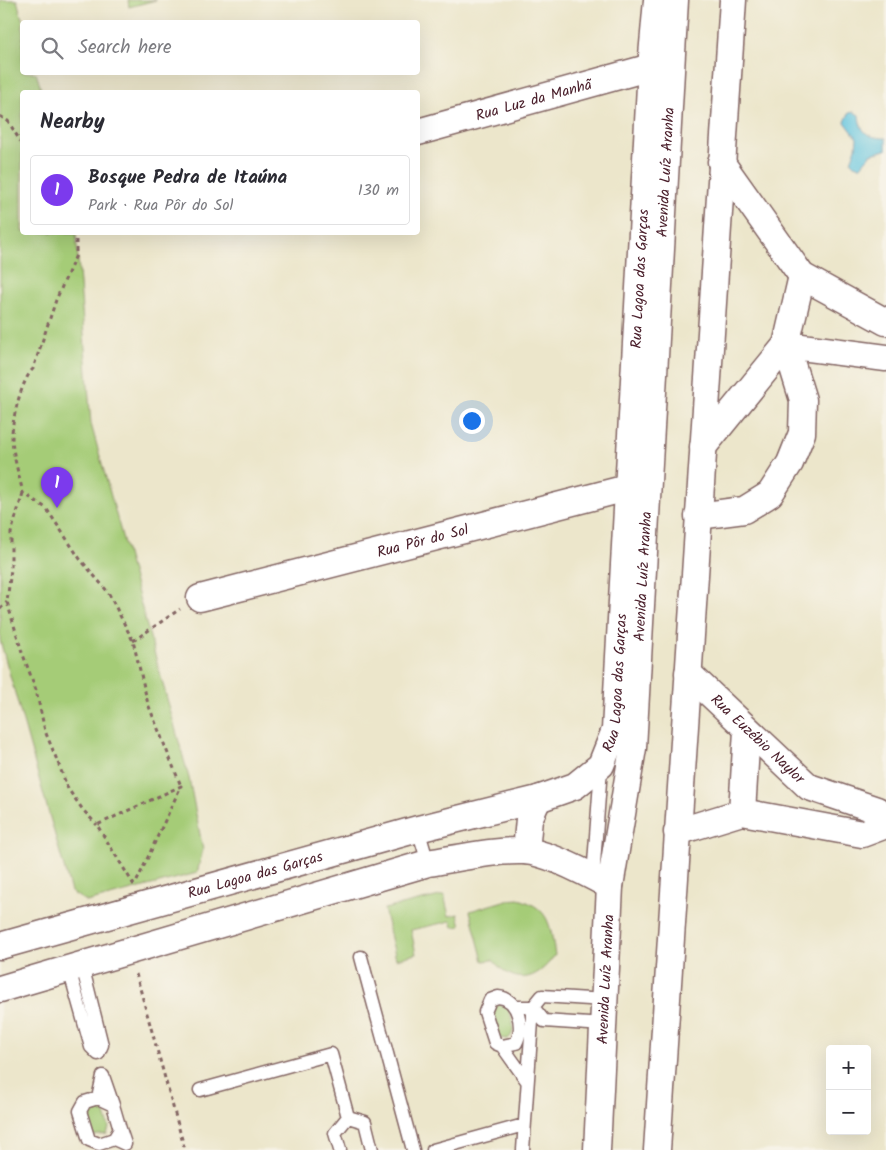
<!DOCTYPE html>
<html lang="en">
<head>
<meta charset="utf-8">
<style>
	body { margin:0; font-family:Kalam,sans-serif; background:#f7f7f7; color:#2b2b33 }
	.controls { position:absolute; right:15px; bottom:15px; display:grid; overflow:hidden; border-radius:5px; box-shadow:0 5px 20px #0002 }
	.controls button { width:45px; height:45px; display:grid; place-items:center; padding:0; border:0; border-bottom:1px solid #e1e1e2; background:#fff; color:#2b2b33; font:25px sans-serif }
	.you { position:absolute; left:471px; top:420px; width:18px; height:18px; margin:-12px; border:4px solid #fff; border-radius:50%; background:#1a73e8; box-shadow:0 0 0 8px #1a73e833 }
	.badge { display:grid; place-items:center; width:32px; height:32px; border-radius:50%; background:#7c3aed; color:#fff; font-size:16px; font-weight:700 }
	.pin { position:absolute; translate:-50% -41px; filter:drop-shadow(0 1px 2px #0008) }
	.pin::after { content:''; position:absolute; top:26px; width:18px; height:15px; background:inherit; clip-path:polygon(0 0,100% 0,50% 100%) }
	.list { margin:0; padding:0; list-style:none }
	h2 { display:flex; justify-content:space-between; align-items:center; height:65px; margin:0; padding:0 20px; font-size:21px }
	h2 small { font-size:16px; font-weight:400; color:#7c7c81 }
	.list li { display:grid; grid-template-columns:32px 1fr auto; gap:15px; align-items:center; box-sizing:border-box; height:70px; margin:0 10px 10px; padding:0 10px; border:1px solid #e1e1e2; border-radius:5px }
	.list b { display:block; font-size:19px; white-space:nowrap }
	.list p { margin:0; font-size:16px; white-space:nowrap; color:#7c7c81 }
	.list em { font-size:16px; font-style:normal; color:#7c7c81 }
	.icon { flex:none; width:28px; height:28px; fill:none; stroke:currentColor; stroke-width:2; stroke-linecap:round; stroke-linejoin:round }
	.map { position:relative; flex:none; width:886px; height:1150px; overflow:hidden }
	.search { position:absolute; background:#fff; box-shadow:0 5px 20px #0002; left:20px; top:20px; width:400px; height:55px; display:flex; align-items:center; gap:12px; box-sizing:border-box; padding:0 18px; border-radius:5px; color:#7c7c81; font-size:19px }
	.panel { position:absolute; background:#fff; box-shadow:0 5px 20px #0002; left:20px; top:90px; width:400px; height:145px; border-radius:5px }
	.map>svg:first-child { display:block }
	.green { fill:#a5cc77; stroke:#787651 }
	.water { fill:#61c5df; stroke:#567285 }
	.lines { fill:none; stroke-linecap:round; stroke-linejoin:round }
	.lane-casing { stroke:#836563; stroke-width:15 }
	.street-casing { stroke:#836563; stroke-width:29 }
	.path { stroke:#836563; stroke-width:3; stroke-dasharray:4 4; stroke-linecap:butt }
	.lane { stroke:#fff; stroke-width:12 }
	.street { stroke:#fff; stroke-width:26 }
	.labels { text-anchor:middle; stroke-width:4; stroke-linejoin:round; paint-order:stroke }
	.street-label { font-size:15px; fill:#4a1f2b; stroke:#f7f3e8 }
</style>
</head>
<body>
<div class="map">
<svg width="886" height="1150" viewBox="0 0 886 1150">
	<rect width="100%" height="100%" fill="#f7f3e8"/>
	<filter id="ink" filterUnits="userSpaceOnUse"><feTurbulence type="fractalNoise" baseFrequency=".02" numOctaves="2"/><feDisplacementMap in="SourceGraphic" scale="10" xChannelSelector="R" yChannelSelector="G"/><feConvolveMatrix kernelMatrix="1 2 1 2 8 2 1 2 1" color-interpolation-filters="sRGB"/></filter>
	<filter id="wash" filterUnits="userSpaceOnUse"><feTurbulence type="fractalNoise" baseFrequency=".0096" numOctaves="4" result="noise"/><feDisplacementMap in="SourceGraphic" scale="20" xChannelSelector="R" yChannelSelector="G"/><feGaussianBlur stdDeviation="1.12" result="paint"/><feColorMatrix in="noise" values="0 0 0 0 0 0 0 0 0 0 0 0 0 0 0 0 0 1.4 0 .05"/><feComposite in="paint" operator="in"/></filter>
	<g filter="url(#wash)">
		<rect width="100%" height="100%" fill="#ece6cb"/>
		<path class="green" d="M0,0H17L23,22L22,72L36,73L42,92H22V232L76,233L91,424L189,778L203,850L197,873L87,902L71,892L0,640Z
			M128,0H156L129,7Z
			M444,895L449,916L458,914L461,926L453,927L451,921L411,930L416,954L396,959L384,909Z
			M519,899C551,909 550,926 555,955C536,982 514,986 493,960L483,961L470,911L507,900Z
			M497,1004L508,1007C511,1018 518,1030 508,1039L498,1038L491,1009Z
			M99,1106L104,1110L109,1128L107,1134L92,1136L86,1114L88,1110Z"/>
		<path class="water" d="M854,112L859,115C860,133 869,138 886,138V150L871,154L860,167L854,165L851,162L856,148L857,138L845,122L849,113Z"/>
	</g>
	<g filter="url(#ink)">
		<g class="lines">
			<g class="lane-casing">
				<path id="lane" d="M418,829L428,863
					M593,877L601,768
					M361,957L413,1150
					M69,969L91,1047L98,1054L102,1045L82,965
					M498,997C518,998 525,1027 516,1043L502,1046L495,1043L485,1012L490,1000Z
					M515,1007H533L523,1150
					M604,1025L544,1021L533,1007L542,996L605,1000
					M502,1046L527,1081V1079
					M200,1090L331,1054L348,1117
					M98,1098L113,1105L120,1129L114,1139L99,1144L89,1140L80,1111L85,1102Z
					M98,1098L103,1076L113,1105
					M348,1117L365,1122L372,1150
					M114,1139L125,1144L120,1129
					M340,1150L335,1133L348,1117
					M433,1150L524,1125"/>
			</g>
			<g class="street-casing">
				<g id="street">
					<path id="s1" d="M418,132L651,67"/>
					<path d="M721,162L802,276L886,322"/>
					<path d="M703,447L786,345L886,358"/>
					<path d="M698,516L744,510L770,494L790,463L802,433L803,400L786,345L802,276"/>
					<path id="s2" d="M200,598L627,488L643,489"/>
					<path id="s3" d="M688,673L809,787L877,810L886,820"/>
					<path d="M742,812L747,731"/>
					<path d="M677,832L742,812L862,834L886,825"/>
					<path d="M526,851L529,819L538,799"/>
					<path id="s4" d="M0,946L418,829L538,799L575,786L601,765L615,730L651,67L657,0"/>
					<path d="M0,989L428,863C460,858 492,850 524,851C546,852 590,875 610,886"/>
					<path id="s5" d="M597,1150L610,886L633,748L675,0"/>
					<path d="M657,1150L733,0"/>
				</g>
			</g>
			<path class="path" d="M0,116L8,121L22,144
				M76,232V255L56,300L33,369C22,379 12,419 12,435C12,453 19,475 23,493L46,508L80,559L108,592L133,641L148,704L181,786
				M23,493L11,533V569L7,602L22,652L36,690L45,731L59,765L68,789L83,810L97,825
				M0,609L7,602
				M133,641L180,609
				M134,885L97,825L181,786L136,883
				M136,974L185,1150"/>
			<use href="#lane" class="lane"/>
			<use href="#street" class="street"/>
		</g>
	</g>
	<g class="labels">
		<g class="street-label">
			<text dy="5" stroke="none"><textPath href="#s1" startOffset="120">Rua Luz da Manhã</textPath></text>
			<text dy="5" stroke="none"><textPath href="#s5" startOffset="981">Avenida Luíz Aranha</textPath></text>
			<text dy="5" stroke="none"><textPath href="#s4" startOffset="1120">Rua Lagoa das Garças</textPath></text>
			<text dy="5" stroke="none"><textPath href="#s2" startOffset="230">Rua Pôr do Sol</textPath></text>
			<text dy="5" stroke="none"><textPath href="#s5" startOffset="576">Avenida Luíz Aranha</textPath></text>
			<text dy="5" stroke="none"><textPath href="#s4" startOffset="715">Rua Lagoa das Garças</textPath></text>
			<text dy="5" stroke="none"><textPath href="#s3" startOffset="96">Rua Euzébio Naylor</textPath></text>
			<text dy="5" stroke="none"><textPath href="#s4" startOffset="265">Rua Lagoa das Garças</textPath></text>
			<text dy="5" stroke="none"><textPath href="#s5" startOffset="171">Avenida Luíz Aranha</textPath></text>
		</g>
	</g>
</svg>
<div class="controls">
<button>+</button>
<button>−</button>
</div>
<div class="you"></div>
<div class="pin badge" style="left:57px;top:508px">1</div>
<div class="search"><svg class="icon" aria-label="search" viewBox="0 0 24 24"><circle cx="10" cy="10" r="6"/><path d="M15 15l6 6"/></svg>Search here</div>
<section class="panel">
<h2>Nearby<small></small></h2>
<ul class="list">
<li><span class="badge">1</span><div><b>Bosque Pedra de Itaúna</b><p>Park · Rua Pôr do Sol</p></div><em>130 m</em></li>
</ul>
</section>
</div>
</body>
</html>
